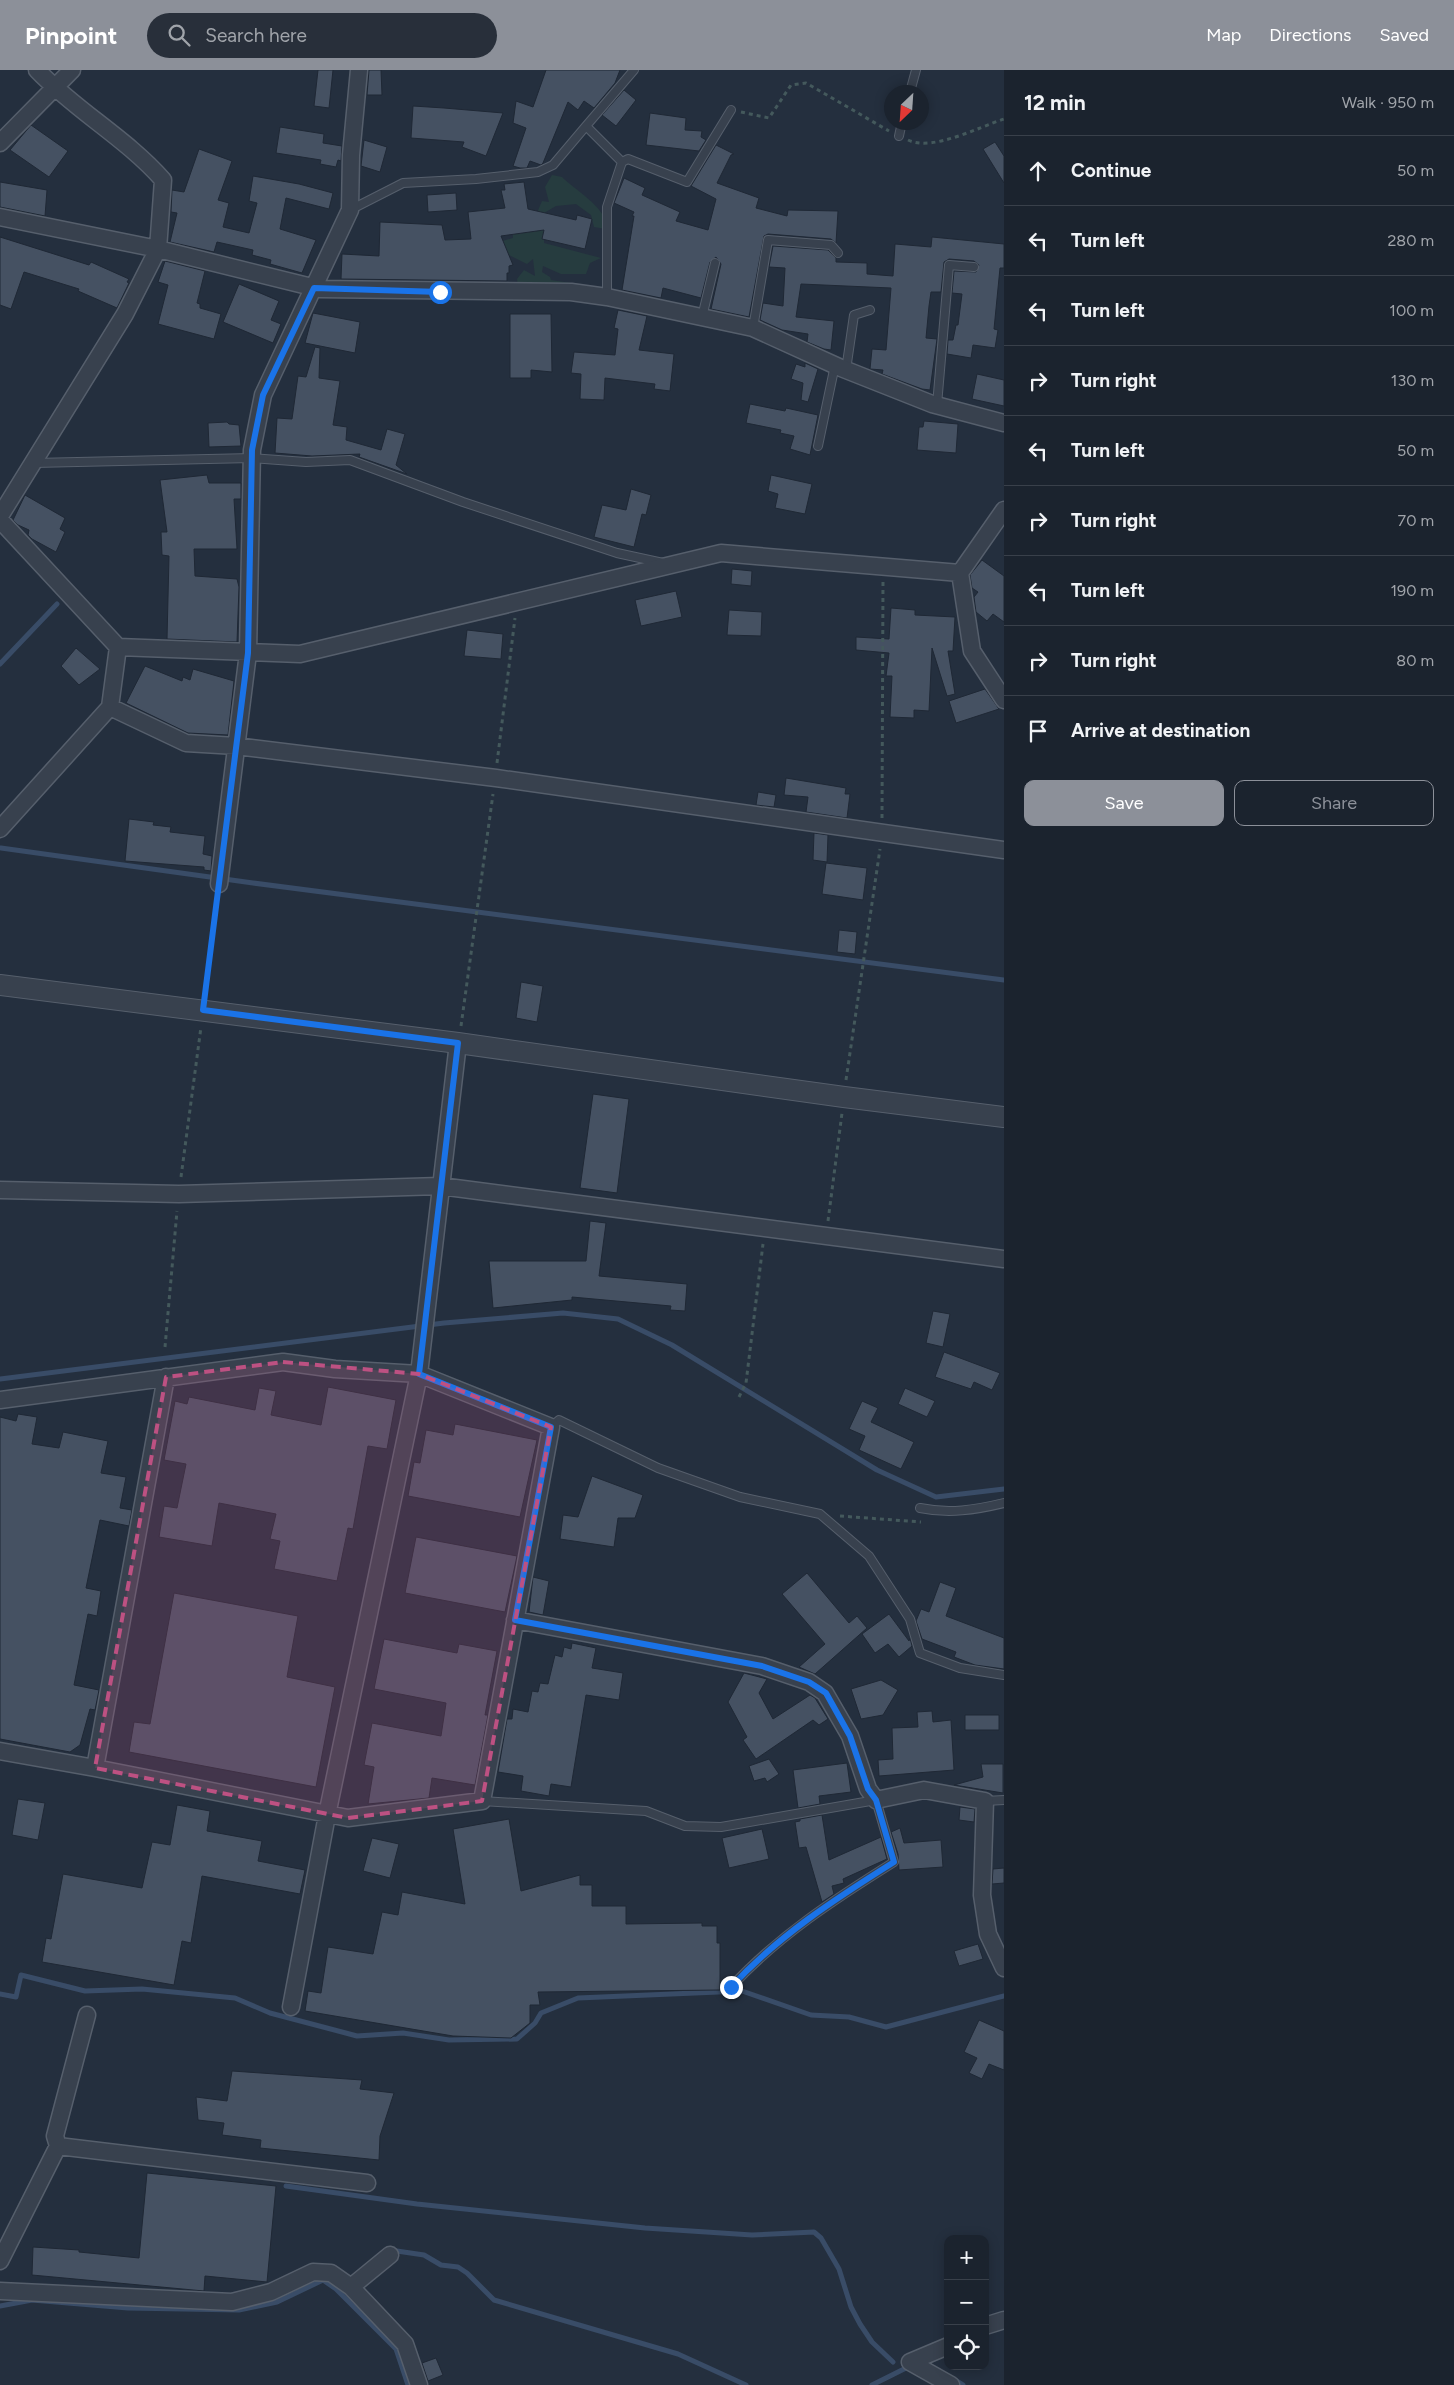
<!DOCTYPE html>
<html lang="en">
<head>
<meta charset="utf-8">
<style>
	body { margin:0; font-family:Figtree,sans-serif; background:#282f3a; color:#f1f3f6 }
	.controls { position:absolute; right:15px; bottom:15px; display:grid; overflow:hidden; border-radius:10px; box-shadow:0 2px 12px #0003 }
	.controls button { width:45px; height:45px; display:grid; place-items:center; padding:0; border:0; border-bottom:1px solid #39404a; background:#1b232e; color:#f1f3f6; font:25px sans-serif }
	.compass { position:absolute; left:884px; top:15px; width:45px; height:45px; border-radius:50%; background:#1b232e; box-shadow:0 2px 12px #0003; rotate:205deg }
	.stop { position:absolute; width:15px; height:15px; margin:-11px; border:4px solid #1a73e8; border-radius:50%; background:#fff }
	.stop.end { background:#1a73e8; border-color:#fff; box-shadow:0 1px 5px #0008 }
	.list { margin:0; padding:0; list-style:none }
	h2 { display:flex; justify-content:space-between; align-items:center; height:65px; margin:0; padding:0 20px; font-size:21px }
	h2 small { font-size:16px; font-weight:400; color:#a0a4aa }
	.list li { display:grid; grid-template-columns:32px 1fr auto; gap:15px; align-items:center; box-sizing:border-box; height:70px; padding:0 20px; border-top:1px solid #39404a }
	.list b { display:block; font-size:19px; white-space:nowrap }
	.list em { font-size:16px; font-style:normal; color:#a0a4aa }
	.actions { display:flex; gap:10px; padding:15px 20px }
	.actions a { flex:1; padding:11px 0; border:1px solid #8c9099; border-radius:10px; text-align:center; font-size:18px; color:#8c9099 }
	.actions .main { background:#8c9099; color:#fff }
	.icon { flex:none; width:28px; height:28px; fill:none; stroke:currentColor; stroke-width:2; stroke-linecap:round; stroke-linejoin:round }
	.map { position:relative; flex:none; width:1004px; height:2315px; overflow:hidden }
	header { display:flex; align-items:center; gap:30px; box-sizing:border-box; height:70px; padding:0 25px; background:#8c9099; color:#fff }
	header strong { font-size:24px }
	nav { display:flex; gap:28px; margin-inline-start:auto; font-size:18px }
	.search { width:350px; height:45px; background:#282f3a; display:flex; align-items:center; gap:12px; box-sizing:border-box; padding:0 18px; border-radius:28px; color:#a0a4aa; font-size:19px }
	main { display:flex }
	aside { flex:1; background:#1b232e }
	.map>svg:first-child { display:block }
	.green { fill:#263c3f }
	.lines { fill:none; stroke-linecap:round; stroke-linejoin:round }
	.stream { stroke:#394c67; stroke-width:5 }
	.building { fill:#455162; stroke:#1f2835 }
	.service-casing { stroke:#565f6c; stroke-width:10 }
	.minor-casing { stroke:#565f6c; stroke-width:19 }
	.tertiary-casing { stroke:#565f6c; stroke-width:22 }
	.path { stroke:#44595c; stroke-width:3; stroke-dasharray:4 4; stroke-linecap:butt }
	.service { stroke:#38414e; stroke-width:8 }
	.minor { stroke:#38414e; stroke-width:16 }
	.tertiary { stroke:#38414e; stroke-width:20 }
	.route { stroke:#1a73e8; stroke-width:6 }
	.marked { fill:#bd5182; fill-opacity:0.2; stroke:#bd5182; stroke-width:4; stroke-dasharray:10 6; stroke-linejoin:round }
</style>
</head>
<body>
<header>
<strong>Pinpoint</strong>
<div class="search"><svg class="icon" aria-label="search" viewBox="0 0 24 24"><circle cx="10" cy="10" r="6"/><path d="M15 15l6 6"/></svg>Search here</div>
<nav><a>Map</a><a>Directions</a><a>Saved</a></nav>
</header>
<main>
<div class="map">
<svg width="1004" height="2315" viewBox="0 0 1004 2315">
	<rect width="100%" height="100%" fill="#242f3e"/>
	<path class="green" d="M552,105L562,107C573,119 610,139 606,159L594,157L591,145L576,134L556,136L544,143V173L601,188L590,193L586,204H561L543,196L542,202L550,207L551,210L571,213L568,219L518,217L517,209L524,200L535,206L533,189L527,194L509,185L499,172L513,168V164L533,152L542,131L549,132L545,117Z"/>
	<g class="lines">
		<path class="stream" d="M0,594L57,534
			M1,778L253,813L1004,910
			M0,1309L444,1253L563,1243L618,1249L672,1275L877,1400L936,1427L1004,1419
			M0,1924L16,1927L21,1905L85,1921L142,1919L235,1928L270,1943L357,1966L403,1963L449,1970L517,1969L535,1953L541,1943L578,1928L742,1921L811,1945L849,1947L886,1957L1004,1926
			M286,2116L417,2134L645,2158L752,2165L814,2162L821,2168L839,2199L851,2237L860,2254L872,2272L893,2292
			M390,2180L424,2185L441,2195L458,2197L467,2203L494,2230L678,2284L746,2315
			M0,2236L32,2230L128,2238L239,2240L277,2232L323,2210L336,2219L396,2279L408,2315
			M953,2309L963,2315
			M872,2315L906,2298"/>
	</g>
	<path class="building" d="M318,0H333L329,38L314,36Z
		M369,0H381L382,25H367Z
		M546,0H620L615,13L594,38L584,31L578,40L568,32L543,93L541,95L530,91L527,98H520L513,96L526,58L513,53L516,31L533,37Z
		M624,20L636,30L616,56L602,45Z
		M413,36L444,38L503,43L486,86L462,77L464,72L411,68Z
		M650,43L686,48L685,60L702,61L701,67L706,70L699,81L646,75Z
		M31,55L68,81L49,107L10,80Z
		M280,57L324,64L323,73L342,76L341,91L338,90L336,97L320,94L321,90L276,83Z
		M364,70L387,77L380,102L361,96Z
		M995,72L1004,86V113L983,79Z
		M716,75L734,84L731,85L717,113L759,128L756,138L787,146L788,140L838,141L836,173L831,169L768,164L764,166L749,247L711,239L721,194L716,187L710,192L701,228L663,218L661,228L622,220L634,146H632L634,142L614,133L624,108L645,118L642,125L680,142L676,151L708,160L716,129L691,116Z
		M199,79L232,91L218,130L229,133L223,157L249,163L257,133L249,131L253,106L299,114L333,123L329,139L286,128L280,159L316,170L302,203L270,194L271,190L252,185L253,180L217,172L214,182L170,172L177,143L171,142L172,120L184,122Z
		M0,112L47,120L45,146L0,137Z
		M524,112L528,139L576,150L577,145L592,149L585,179L542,169L544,160L501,166L513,195L509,196V203H507V211L341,209L342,184L379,186L380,152L442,155L445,170L471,169L468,142L505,138L501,120H505L504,114Z
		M456,123L457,140L428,142L427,125Z
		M0,167L89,195L91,192L129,209L127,212L129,213L117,238L78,221L79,219L24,202L11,239L0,235Z
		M932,167L1004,174V198H1000L994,259L998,260L995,278L973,275L971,288L947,284L948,270H953L956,255H958L962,224L952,223L954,201L976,202L979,195L974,191L949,189L944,192L941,222H931L929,236L926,268L937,269L930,320L922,319L882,304L883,300L870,299L872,279L886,280L891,218L801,214L796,247L834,251L831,280L824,279L807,272L808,264L782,260L760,250L763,233L783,236L785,198L769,197L773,176L828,180L836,188V192L867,193V204L893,206L895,174L931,177Z
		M165,191L205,201L197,233L200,234V238L221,244L214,269L158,254L168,215L158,212Z
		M239,214L279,231L271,250L281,254L273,273L223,252Z
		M618,240L647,246L639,280L674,284L670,321L654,319L655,314L605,308L604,330L580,329L581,304L571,303L574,282L615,285L618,259L614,258Z
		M313,243L360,252L355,283L305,273Z
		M510,244H551L552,302L531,300V308H510Z
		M315,277L320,278L319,308L340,311L333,355L347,357L346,370L381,380L387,359L405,364L396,395L407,404L359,387L360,384L312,386L275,383L277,348L292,349L298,306L306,307Z
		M805,293L818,299L808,332L801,330L803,313L791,309L796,294L805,297Z
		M977,304L1004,310V336L972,329Z
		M750,334L785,341L786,338L818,345L810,385L790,379L794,366L780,363L781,360L746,353Z
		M924,351L958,354L956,383L917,380L919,357H923Z
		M227,352L229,354L239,355L241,376L209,377L208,353Z
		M207,405L209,413H241V429H234L237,479H194L195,506L237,509L239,517L237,572L167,569L169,486L162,485L161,462H167L160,410Z
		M771,405L812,414L805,444L775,438L778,424L768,421Z
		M631,419L651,425L646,445L642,444L634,477L594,467L602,435L626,440Z
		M25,425L65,448L60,459L65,462L56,482L32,469L28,465L29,460L18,455L13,450Z
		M982,490L1004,506V552L993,544L987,551L976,542L974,527L978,522L972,518L970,505Z
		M732,499L752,501L751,516L731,514Z
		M676,521L682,547L641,556L635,530Z
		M891,538L915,540V545L955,547L953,581H948L955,624L947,626L932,578L929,641L914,640V648L890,647L892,606H886L889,583L856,580V567L889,569Z
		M729,540L762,542L761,566L727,565Z
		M467,560L503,564L501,589L464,586Z
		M76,578L100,599L79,615L61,596Z
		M145,596L182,611L183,607L190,610L193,599L234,611L228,665L188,663L126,633Z
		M985,619L999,639L956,653L949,631Z
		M786,708L846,718L845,724H850L847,748L806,742L808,727L784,725Z
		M758,722L776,725L774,737L756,735Z
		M129,749L154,752L153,755L171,757L170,762L205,766L203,784L212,786L211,801L204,800V797L125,791Z
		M814,763L828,765L827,792L813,790Z
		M826,793L867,798L863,830L822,824Z
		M839,860L857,862L855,884L837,882Z
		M521,912L543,916L537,952L516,948Z
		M593,1024L629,1029L617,1123L580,1118Z
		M590,1151L606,1153L599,1206L687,1214L685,1241L670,1240L671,1236L572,1227V1230L493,1238L489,1191H586Z
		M933,1241L950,1244L943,1277L926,1273Z
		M944,1282L1000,1303L992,1320L974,1312L971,1319L935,1307Z
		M328,1317L396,1330L387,1379L368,1376L353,1459L348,1458L337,1511L274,1499L280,1471L270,1469L276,1444L219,1433L212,1476L159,1467L164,1436L177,1438L186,1394L164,1390L175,1331L187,1334L189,1327L255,1340L259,1318L276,1321L271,1345L321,1355Z
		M905,1318L935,1331L927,1347L898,1334Z
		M862,1331L878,1338L871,1352L914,1372L901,1399L859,1380L865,1366L849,1359Z
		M18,1344L37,1347L32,1374L59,1378L63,1362L108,1371L101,1403L126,1407L120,1438L132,1440L129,1456L100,1450L86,1518L101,1521L97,1546L88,1544L74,1615L99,1620L95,1640L90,1639L80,1675L70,1682L0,1669V1347L16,1351Z
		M455,1354L537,1370L520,1447L408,1426L414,1392L420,1393L426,1360L453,1365Z
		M592,1406L643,1425L635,1448H618L614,1477L560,1469L563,1445L578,1447Z
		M416,1467L517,1486L505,1542L405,1523Z
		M807,1503L849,1553L857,1546L867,1558L815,1604L799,1597L825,1574L782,1524Z
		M533,1507L549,1511L543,1545L529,1542Z
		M940,1512L956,1518L946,1546L1004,1568V1599L975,1595L954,1587L956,1582L922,1569L916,1551L921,1539L929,1542Z
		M174,1523L298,1546L287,1607L335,1617L316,1717L129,1682L134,1652L150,1654Z
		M889,1544L909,1571L910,1568L912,1576L899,1587L888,1574L875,1583L862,1564Z
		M384,1569L457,1583L459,1574L497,1581L485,1645H488L475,1715L432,1708L429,1728L368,1734L374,1697L364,1695L372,1653L441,1666L446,1633L374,1619Z
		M572,1573L596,1578L592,1598L623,1603L619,1630L586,1625L571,1717L551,1714L549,1726L521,1721L523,1706L498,1702L507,1649H512L513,1639L528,1642L532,1621L538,1622L540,1613L548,1614L555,1585L562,1587L564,1577L571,1579Z
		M744,1603L767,1609L759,1623L773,1649L810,1625L815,1628L828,1649L819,1655L813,1650L756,1689L743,1670L747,1667L728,1632Z
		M881,1610L898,1620L883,1645L861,1649L851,1619Z
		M932,1641L933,1652L951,1650L954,1700L879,1706L878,1690L893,1689L892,1658L918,1657L917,1642Z
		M965,1645H999V1660H965Z
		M769,1689L779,1704L767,1712L765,1708L754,1711L749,1696Z
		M847,1693L851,1722L819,1726L820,1734L798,1738L793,1700Z
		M981,1694H1003V1723L954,1715L983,1707Z
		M18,1729L45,1733L38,1770L12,1765Z
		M177,1735L210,1741L207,1761L262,1771L258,1791L305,1800L300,1824L202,1806L191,1873L182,1871L174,1915L42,1892L46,1868L51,1869L63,1804L142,1818L152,1772L170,1775Z
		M960,1737L975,1739L974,1752L959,1750Z
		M822,1745L829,1790L881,1767L887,1789L843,1809L844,1813L832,1816L834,1824L822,1832L806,1777L799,1778L795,1752L800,1751V1749Z
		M509,1749L521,1821L580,1805V1815H592V1836H626V1854L702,1853V1856H717V1873H720V1920L538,1922L540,1935H530V1953L511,1968L453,1966L305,1941L308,1921L321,1923L328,1877L373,1884L382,1842L398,1845L402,1822L465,1834L453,1759Z
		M900,1758L904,1773L941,1770L943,1797L899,1800L898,1784L891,1762Z
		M762,1759L769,1789L729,1798L722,1768Z
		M372,1768L399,1774L390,1808L363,1801Z
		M1004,1798V1813L992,1814L993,1799Z
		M978,1874L983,1889L959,1896L954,1881Z
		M979,1950L1004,1961V2000L989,1994L982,2009L969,2003L977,1988L964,1982Z
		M232,2001L362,2010L360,2019L394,2023L380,2066L379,2090L260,2078L261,2070L222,2065L224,2053L198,2050L196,2027L227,2031Z
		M147,2103L276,2116L267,2212L205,2206L204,2221L32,2205L33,2177L79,2180V2182L139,2188Z
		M436,2288L443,2305L428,2311L422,2293Z"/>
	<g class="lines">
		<g class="service-casing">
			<path id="service" d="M910,22L916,0
				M586,56L634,0
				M899,66L902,52
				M622,92L628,89L687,112L731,40
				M350,140L403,113L476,109L538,102L553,95L586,56L622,92L607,137V227
				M702,247L715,193
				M753,258L768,170L831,175L838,183
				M846,300L854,245L870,240
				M937,335L949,195L974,197
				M818,376L835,295
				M34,393L252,388L306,392L350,390L463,432L617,483L663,493
				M551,1357L559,1350L658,1398L740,1427L820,1444L869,1486L910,1549L920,1583L960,1598L1004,1605
				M920,1438C949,1444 975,1440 1004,1433
				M482,1731L646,1741L685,1756L721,1757L876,1730L894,1792C835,1829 778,1866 731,1917
				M985,1731L1004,1730"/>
		</g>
		<g class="minor-casing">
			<path id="minor" d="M0,73L72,0
				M0,147L158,179L320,219L571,222L607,227L753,258L841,298L932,334L1004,353
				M0,446L125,244L158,179L163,110C126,68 76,41 37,0
				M0,450L118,577L300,584L721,483L960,503L1004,440
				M960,503L972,581L1004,630
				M110,637L186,673L236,676L496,708L1004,780
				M0,759L110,637L118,577
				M219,814L248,583L252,380L263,325L350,140L351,85L359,0
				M0,1120L179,1124L440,1116L1004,1189
				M0,1330L283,1292L335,1299L419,1304L551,1357L482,1731L348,1748L95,1698L0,1681
				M515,1550L762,1596L809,1612L825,1623L850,1666L868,1719L876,1730L924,1720L985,1731L982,1825L988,1864L1004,1898
				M95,1698L166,1307
				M291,1937L327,1745L419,1304L458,973
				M87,1945L55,2066L58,2076L367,2113
				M0,2191L58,2076
				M351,2217L390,2185
				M0,2221L232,2232L271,2222L313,2202L331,2203L351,2217L405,2274L419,2315
				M985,2256L1004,2250
				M910,2292L951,2315
				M910,2292L948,2276"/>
		</g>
		<g class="tertiary-casing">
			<path id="tertiary" d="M0,915L458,973L844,1027L1004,1047"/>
		</g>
		<path class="path" d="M741,42L769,48L791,15L806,13L889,61
			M908,70C932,82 979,57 1004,49
			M497,693L515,548
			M882,748L883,511
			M205,924L217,828
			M461,956L493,724
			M846,1010L880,779
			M181,1107L201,957
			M828,1151L842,1043
			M165,1277L177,1141
			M739,1327L746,1313L763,1174
			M840,1446L921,1452"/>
		<use href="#service" class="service"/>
		<use href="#minor" class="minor"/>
		<use href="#tertiary" class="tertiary"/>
	</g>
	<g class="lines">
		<path class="route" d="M440,222L314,218L263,325L252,380L248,583L203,940L458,973L419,1304L551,1357L515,1550L762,1596L809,1612L826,1623L850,1666L868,1719L876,1730L894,1792C835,1829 778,1866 731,1917"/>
	</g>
	<path class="marked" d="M283,1292L419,1304L551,1357L482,1731L348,1748L95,1698L166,1307Z"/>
</svg>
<div class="controls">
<button>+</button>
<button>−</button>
<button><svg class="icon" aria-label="locate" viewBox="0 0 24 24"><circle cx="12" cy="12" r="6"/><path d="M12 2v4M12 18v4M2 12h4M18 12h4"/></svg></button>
</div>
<svg class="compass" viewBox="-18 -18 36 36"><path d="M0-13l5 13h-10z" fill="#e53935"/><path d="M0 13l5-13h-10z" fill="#a0a4aa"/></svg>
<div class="stop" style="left:440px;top:222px"></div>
<div class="stop end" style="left:731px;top:1917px"></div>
</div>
<aside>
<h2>12 min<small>Walk · 950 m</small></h2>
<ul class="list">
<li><svg class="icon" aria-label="ahead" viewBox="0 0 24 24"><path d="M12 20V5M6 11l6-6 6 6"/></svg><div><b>Continue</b></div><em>50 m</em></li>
<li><svg class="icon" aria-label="left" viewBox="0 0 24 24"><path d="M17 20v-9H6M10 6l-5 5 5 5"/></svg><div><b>Turn left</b></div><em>280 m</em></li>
<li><svg class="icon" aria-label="left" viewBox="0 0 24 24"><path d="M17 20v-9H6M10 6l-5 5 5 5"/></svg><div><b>Turn left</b></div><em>100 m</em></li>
<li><svg class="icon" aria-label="right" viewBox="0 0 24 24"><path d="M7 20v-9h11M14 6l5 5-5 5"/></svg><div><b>Turn right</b></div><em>130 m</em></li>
<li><svg class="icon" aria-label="left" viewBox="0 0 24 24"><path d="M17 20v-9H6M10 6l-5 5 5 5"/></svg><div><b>Turn left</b></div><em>50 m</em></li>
<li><svg class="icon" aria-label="right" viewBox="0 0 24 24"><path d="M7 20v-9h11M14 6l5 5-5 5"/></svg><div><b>Turn right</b></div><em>70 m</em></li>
<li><svg class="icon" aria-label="left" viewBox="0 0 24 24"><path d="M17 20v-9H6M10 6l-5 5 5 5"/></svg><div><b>Turn left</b></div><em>190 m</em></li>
<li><svg class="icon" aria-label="right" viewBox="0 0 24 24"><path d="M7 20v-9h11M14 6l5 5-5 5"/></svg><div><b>Turn right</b></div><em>80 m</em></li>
<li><svg class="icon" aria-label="arrive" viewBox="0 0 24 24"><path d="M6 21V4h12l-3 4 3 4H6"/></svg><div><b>Arrive at destination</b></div></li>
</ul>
<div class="actions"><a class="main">Save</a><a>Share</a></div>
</aside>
</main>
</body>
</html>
